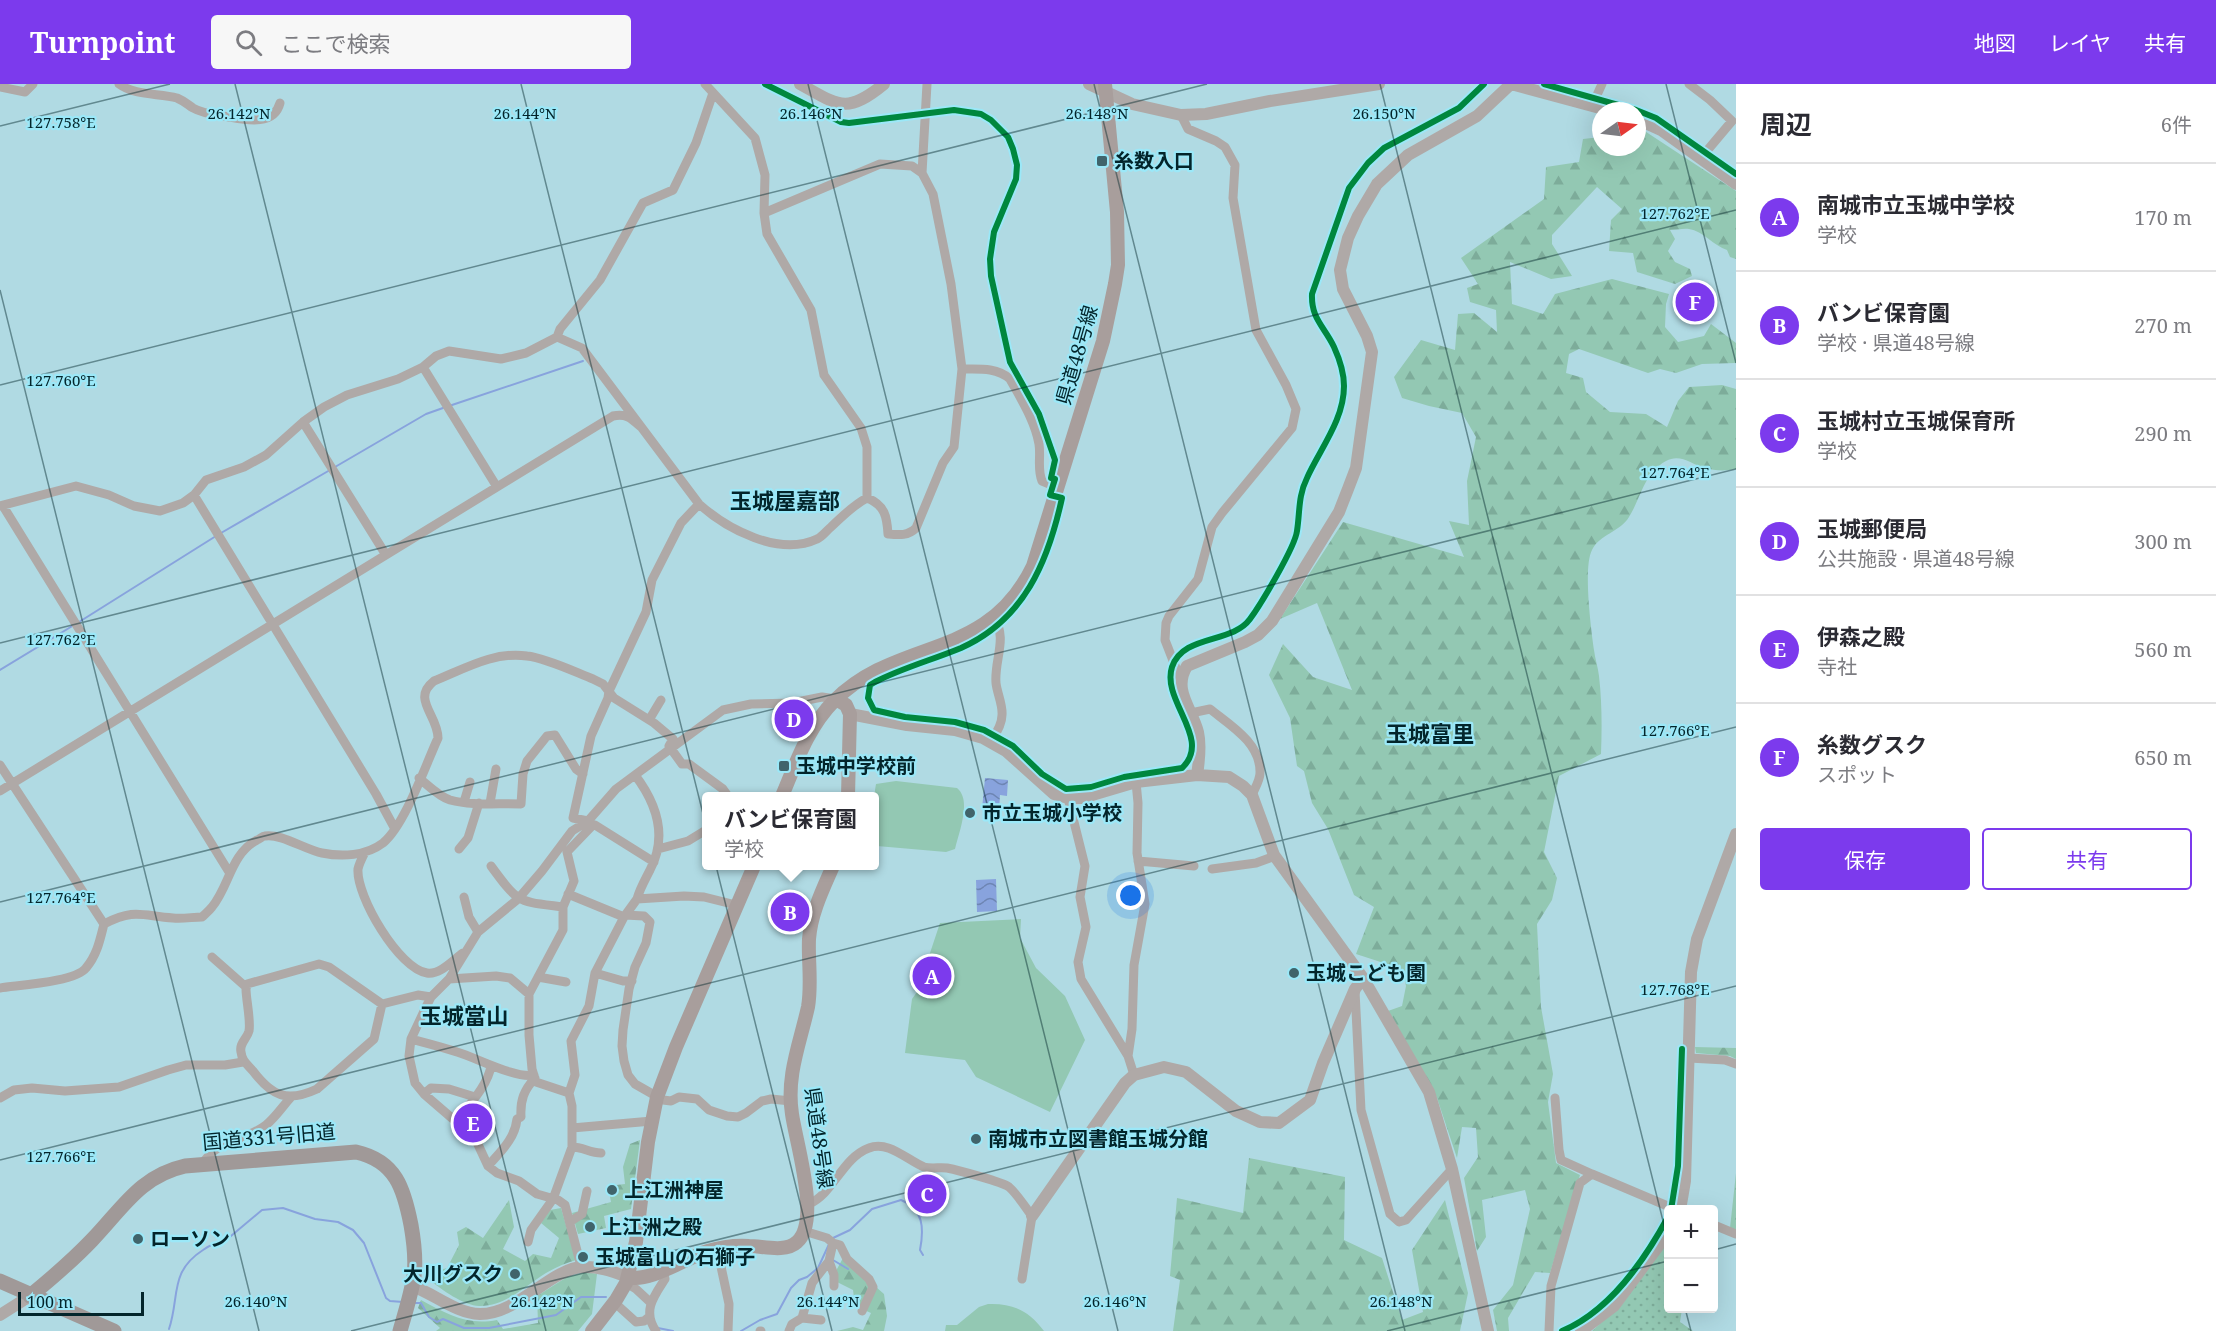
<!DOCTYPE html>
<html lang="ja">
<head>
<meta charset="utf-8">
<style>
	body { margin:0; font-family:"Noto Serif","Noto Sans JP",serif; background:#f7f7f7; color:#2b2b33 }
	.controls { position:absolute; right:18px; bottom:18px; display:grid; overflow:hidden; border-radius:6px; box-shadow:0 6px 24px #0002 }
	.controls button { width:54px; height:54px; display:grid; place-items:center; padding:0; border:0; border-bottom:2px solid #e1e1e2; background:#fff; color:#2b2b33; font:30px sans-serif }
	.compass { position:absolute; left:1592px; top:18px; width:54px; height:54px; border-radius:50%; background:#fff; box-shadow:0 6px 24px #0002; rotate:76deg }
	.scale { position:absolute; left:18px; bottom:15px; width:126px; box-sizing:border-box; padding-left:6px; border:3px solid #03252b; border-top:0; font-size:16px; line-height:21px; white-space:nowrap; color:#03252b; -webkit-text-stroke:4px #9be8f8; paint-order:stroke }
	.you { position:absolute; left:1131px; top:812px; width:21px; height:21px; margin:-15px; border:4px solid #fff; border-radius:50%; background:#1a73e8; box-shadow:0 0 0 9px #1a73e833 }
	.badge { display:grid; place-items:center; width:39px; height:39px; border-radius:50%; background:#7c3aed; color:#fff; font-size:20px; font-weight:700 }
	.pin { position:absolute; translate:-50% -50%; border:3px solid #fff; box-shadow:0 2px 6px #0006 }
	.popup { position:absolute; left:702px; top:708px; width:177px; height:78px; box-sizing:border-box; display:grid; place-content:center; border-radius:6px; background:#fff; filter:drop-shadow(0 2px 4px #0005); font-size:20px; white-space:nowrap; color:#7c7c81 }
	.popup b { font-size:22px; color:#2b2b33 }
	.popup::after { content:''; position:absolute; left:50%; top:100%; margin-left:-12px; border:12px solid transparent; border-top-color:#fff }
	.list { margin:0; padding:0; list-style:none }
	h2 { display:flex; justify-content:space-between; align-items:center; height:78px; margin:0; padding:0 24px; font-size:26px }
	h2 small { font-size:20px; font-weight:400; color:#7c7c81 }
	.list li { display:grid; grid-template-columns:39px 1fr auto; gap:18px; align-items:center; box-sizing:border-box; height:108px; padding:0 24px; border-top:2px solid #e1e1e2 }
	.list b { display:block; font-size:22px; white-space:nowrap }
	.list p { margin:0; font-size:20px; white-space:nowrap; color:#7c7c81 }
	.list em { font-size:20px; font-style:normal; color:#7c7c81 }
	.actions { display:flex; gap:12px; padding:18px 24px }
	.actions a { flex:1; padding:14px 0; border:2px solid #7c3aed; border-radius:6px; text-align:center; font-size:21px; color:#7c3aed }
	.actions .main { background:#7c3aed; color:#fff }
	.icon { flex:none; width:33px; height:33px; fill:none; stroke:currentColor; stroke-width:2; stroke-linecap:round; stroke-linejoin:round }
	.map { position:relative; flex:none; width:1736px; height:1247px; overflow:hidden }
	header { display:flex; align-items:center; gap:36px; box-sizing:border-box; height:84px; padding:0 30px; background:#7c3aed; color:#fff }
	header strong { font-size:28px }
	nav { display:flex; gap:33px; margin-inline-start:auto; font-size:21px }
	.search { width:420px; height:54px; background:#f7f7f7; display:flex; align-items:center; gap:15px; box-sizing:border-box; padding:0 21px; border-radius:6px; color:#7c7c81; font-size:22px }
	main { display:flex }
	aside { flex:1; background:#fff }
	.map>svg:first-child { display:block }
	.grass { fill:url(#grass-dots) }
	.forest { fill:url(#forest-firs) }
	.green { fill:#93c8b3 }
	.water { fill:url(#water-waves) }
	.lines { fill:none; stroke-linecap:round; stroke-linejoin:round }
	.stream { stroke:#88a3dd; stroke-width:2 }
	.minor { stroke:#afa9a7; stroke-width:9 }
	.tertiary { stroke:#afa9a7; stroke-width:12 }
	.secondary { stroke:#a89e9c; stroke-width:14 }
	.trunk { stroke:#a09998; stroke-width:15 }
	.cycleway-casing { stroke:#9be8f8; stroke-width:10 }
	.cycleway { stroke:#00873e; stroke-width:6 }
	.ticks { fill:none; stroke:#03252b; stroke-width:1.5; stroke-opacity:0.45 }
	.poi-dot { fill:#40646b; stroke:#9be8f8; stroke-width:2 }
	.labels { text-anchor:middle; stroke-width:4.5; stroke-linejoin:round; paint-order:stroke }
	.poi-label { font-size:20px; font-weight:bold; fill:#03252b; stroke:#9be8f8; text-anchor:start }
	.street-label { font-size:20px; fill:#03252b; stroke:#9be8f8 }
	.quarter-label { font-size:22px; font-weight:bold; fill:#03252b; stroke:#9be8f8 }
	.ticks-label { font-size:15px; text-anchor:middle; fill:#03252b; stroke:#9be8f8; stroke-width:4.5; stroke-linejoin:round; paint-order:stroke }
</style>
</head>
<body>
<header>
<strong>Turnpoint</strong>
<div class="search"><svg class="icon" aria-label="search" viewBox="0 0 24 24"><circle cx="10" cy="10" r="6"/><path d="M15 15l6 6"/></svg>ここで検索</div>
<nav><a>地図</a><a>レイヤ</a><a>共有</a></nav>
</header>
<main>
<div class="map">
<svg width="1736" height="1247" viewBox="0 0 1736 1247">
	<defs>
		<pattern id="grass-dots" width="8" height="8" patternUnits="userSpaceOnUse" patternTransform="scale(1.5)"><rect width="8" height="8" fill="#93c8b3"/><path d="M2 2h.1M6 6h.1" fill="none" stroke="#7dac9a" stroke-width="1.8" stroke-linecap="round"/></pattern>
		<pattern id="forest-firs" width="22" height="20" patternUnits="userSpaceOnUse" patternTransform="scale(1.5)"><rect width="22" height="20" fill="#93c8b3"/><path d="M5 1l3.5 6h-7zM16 11l3.5 6h-7z" fill="#7dac9a"/></pattern>
		<pattern id="water-waves" width="16" height="10" patternUnits="userSpaceOnUse" patternTransform="scale(1.5)"><rect width="16" height="10" fill="#88a3dd"/><path d="M0 5q4-4 8 0t8 0" fill="none" stroke="#6d85b3"/></pattern>
	</defs>
	<rect width="100%" height="100%" fill="#b0dae3"/>
	<path class="grass" d="M1668,1156V1224L1682,1225L1680,1238L1693,1247H1592L1623,1219Z"/>
	<path class="forest" d="M1637,42L1736,107V175L1730,173L1727,166C1714,162 1703,147 1689,145C1684,144 1676,146 1670,146L1675,155L1668,167L1675,178L1690,185L1692,192L1675,200L1637,188L1633,169L1609,167L1611,136L1622,125L1597,103L1552,151V160L1572,192L1551,195L1510,178L1512,220L1543,230L1555,210L1612,195L1669,210L1666,220L1665,243L1678,258L1704,252L1711,240L1736,259V279L1702,280L1676,289L1660,285L1648,289L1579,265L1569,270L1566,289L1583,294L1586,308L1610,328L1646,330L1667,343L1678,317L1689,303L1722,301L1736,305V385C1726,387 1715,387 1705,384C1691,380 1680,369 1666,377C1644,389 1641,414 1629,433C1620,448 1600,450 1592,466C1583,483 1591,545 1594,566C1595,575 1598,583 1599,592C1602,618 1602,644 1601,670L1559,692L1544,768L1557,794L1552,816L1537,840L1541,923L1553,990L1548,1018L1556,1079L1580,1091L1550,1189L1535,1188L1508,1234L1509,1247H1497L1493,1226L1513,1201L1530,1125L1525,1106L1482,1116L1486,1153L1477,1167L1464,1094L1478,1073L1476,1044L1462,1043L1457,1074L1437,1014L1388,927L1402,922L1406,902L1402,885L1356,870L1374,823L1354,811L1328,745L1312,719L1304,687L1297,682L1290,634L1269,591L1283,560L1313,593L1352,606L1317,519L1280,535L1343,438L1464,473L1449,437L1469,441L1467,397L1476,353L1462,329L1429,322L1402,314L1394,293L1421,256L1455,266L1458,230L1474,229L1497,248L1496,226L1470,218L1467,204L1478,200L1461,174L1544,115L1546,83L1579,78L1583,55L1601,53V63H1637Z
		M1695,963L1736,964V975L1730,972L1696,969Z
		M640,1056L631,1125L604,1132L606,1144L578,1150L572,1129L611,1118L608,1102L625,1100L623,1083L630,1060Z
		M1249,1074L1345,1093L1344,1156L1382,1174L1402,1236L1423,1228L1412,1166L1445,1116L1468,1209L1460,1247H1173L1180,1196L1170,1192L1177,1114L1243,1129Z
		M1736,1089V1146L1730,1144Z
		M509,1116L514,1143L503,1165L525,1177L533,1170L551,1174L559,1154L541,1139L550,1126L561,1124L576,1176C565,1179 555,1184 546,1189C525,1202 505,1223 479,1222C465,1222 440,1205 430,1196L433,1188L447,1184L459,1161L457,1148L466,1143L483,1154Z
		M843,1174L884,1210L887,1232L884,1247H837L853,1243L863,1246L871,1229L855,1222L853,1206L837,1198V1185Z
		M586,1188L597,1190L592,1230L578,1247H436L440,1244L418,1224L421,1216C447,1230 467,1242 497,1236L503,1245L538,1239L537,1212L567,1193Z"/>
	<path class="green" d="M896,697L957,704C972,716 959,748 955,765L946,768L877,762C870,744 873,718 876,700Z
		M1021,835L1020,854L1036,884L1065,912L1085,956L1050,1028L976,993L965,976L905,969L912,915L917,908L940,839Z
		M988,1220C1013,1219 1029,1227 1044,1247H945L946,1241H957L979,1223Z"/>
	<path class="water" d="M985,694L1008,696L1007,712L1000,711L999,727L982,725Z
		M996,795L997,827L977,828L976,796Z"/>
	<g class="lines">
		<path class="stream" d="M449,322L583,277
			M335,383L426,330L443,324
			M221,449L330,386
			M79,538L216,452
			M0,586L74,541
			M833,1154L850,1146L872,1125L901,1116C924,1125 924,1145 920,1166L923,1171
			M833,1176L848,1185
			M414,1219H421L429,1233L437,1238L443,1235L464,1244H489L556,1231L581,1213H606
			M658,1244L673,1247
			M169,1245C180,1212 169,1188 203,1166C210,1161 216,1158 225,1157L262,1126L283,1124L315,1135L338,1138L353,1146L364,1159L386,1214L390,1217L403,1218
			M741,1247L760,1236L777,1230L791,1204L799,1196L807,1193L818,1184L830,1158"/>
		<path class="minor" d="M119,0C135,12 159,9 177,14C184,17 187,20 193,24C203,30 217,31 229,33C246,36 274,42 280,19
			M705,0L755,54L765,91L764,129L767,150L811,226L824,291L861,344L867,363V414
			M1689,0L1710,16L1732,37L1700,75
			M0,3L25,8L33,0
			M1592,22L1602,0
			M922,89L927,0
			M764,129L880,80L912,82L922,89L933,110L951,200L962,285L954,363L943,379L916,444C908,452 899,451 888,450C887,433 885,421 867,414
			M557,253L582,264L699,420C727,445 779,473 817,455C822,453 827,446 831,443C843,432 853,421 867,414
			M423,283L497,403
			M962,285C978,285 997,283 1010,295C1021,315 1035,337 1039,360C1041,373 1037,385 1042,397L1059,404
			M303,338L386,471
			M194,411L376,710L395,745
			M0,422L76,402L109,411L134,422L160,427L183,419L194,411L206,396L244,383L266,371L303,338L324,323L347,311L398,295L423,283L436,272L449,267L501,275L526,269L557,253L560,245L600,196L643,119L673,106L696,59L713,9
			M3,422L229,788
			M1181,597L1165,556L1166,539L1169,532L1198,495L1212,443L1222,429L1292,344L1296,325L1286,301L1256,246L1233,114L1235,81L1225,63L1216,57L1188,45L1181,31
			M1191,629L1210,625C1230,641 1261,659 1260,689C1260,696 1255,704 1252,711
			M649,636L661,616
			M991,657C996,650 1002,640 1002,631C1003,621 997,609 996,599C994,576 1008,554 994,534
			M0,681L104,840
			M635,691C657,720 668,752 650,786C645,796 640,804 637,815
			M419,694C429,702 438,712 450,716C472,722 498,719 521,720L523,690L527,677L547,652L555,651L576,685L583,690
			M0,707L613,332C626,329 631,334 641,343
			M1068,714L1085,782L1080,813L1086,843L1078,878L1081,895L1128,972L1134,991
			M464,718L470,698
			M490,719L496,685
			M588,737L573,734L591,652L608,614L609,607L646,528L652,496L681,439L699,420
			M592,742L595,741L654,778
			M459,765L468,754L479,719
			M658,765L688,757L706,746
			M365,768C362,774 359,780 358,785C356,812 399,885 427,889C440,891 453,876 463,869
			M1138,777L1194,782
			M491,782C519,820 517,817 563,823
			M1212,785L1256,779L1275,772
			M568,810L624,833
			M464,813L469,833L478,848
			M625,831L644,832L650,838L646,859L635,883L629,905L623,946L622,962L624,977L628,991L635,1000L663,1016L671,1017L679,1013L697,1015L709,1026L727,1032L738,1033L746,1029L762,1017L771,1015L791,1017
			M212,873L246,903
			M595,889L623,897H632
			M538,893L566,898
			M449,895L496,892L510,894L529,910
			M0,904C19,901 75,898 86,884C97,871 100,856 104,840C135,824 142,832 173,834C183,835 193,833 202,833C205,830 209,827 212,823C230,801 230,771 257,756C260,755 262,752 265,752C280,749 306,766 322,769C342,773 366,772 383,759C405,741 426,680 438,654C438,631 411,615 434,597C464,585 494,567 527,572C546,574 575,588 593,595L603,600L614,614L654,639L673,655L669,662L682,680H689L723,705L728,712
			M1355,907L1361,1026L1390,1130L1399,1138L1406,1136L1452,1085
			M382,920L374,955L317,1005C287,1019 272,1012 253,987C247,980 242,977 241,968C239,959 247,955 249,947C251,937 246,915 246,905L247,900L319,880L329,883L382,920L418,911L431,913
			M411,955C426,959 442,963 457,968C477,974 516,995 534,991
			M1128,972L1132,945L1134,881L1145,820L1137,769L1138,719L1136,698
			M1689,974L1725,976L1736,980
			M569,1009L536,998L532,985L529,951V910L563,846V823L574,797L567,768L592,742L588,737
			M424,1010L431,1004L449,1005L475,1013
			M0,1014L14,1006L32,1004L65,1007L119,1003L168,986L186,981H225L243,978
			M1555,1014L1559,1066L1561,1076L1592,1090
			M457,1037C469,1021 488,1001 491,982
			M572,1044L652,1037
			M572,1063C583,1063 590,1069 601,1069
			M203,1080C215,1056 246,1057 266,1041C275,1034 283,1022 291,1013
			M488,1082C500,1068 515,1055 517,1035L521,1033C520,1016 524,1006 535,994
			M809,1120C834,1109 842,1074 869,1064C888,1056 907,1076 924,1083C931,1085 940,1083 947,1084C957,1086 1003,1098 1009,1103C1018,1111 1025,1123 1032,1132L1022,1195
			M571,1137L582,1130L587,1107
			M1714,1141L1736,1150
			M804,1147L827,1154L833,1159L840,1161L847,1175L869,1195L873,1203L862,1227
			M528,1158L531,1146L553,1115L572,1063V1022L569,1009L575,991L571,957L589,922L595,889L624,833L637,815L684,812L704,813L736,821
			M717,1164L729,1220L728,1247
			M829,1177L834,1191V1202
			M581,1182L565,1121L558,1116L537,1110L519,1097L497,1089L488,1082L475,1054L424,1010L415,999L409,972L411,955L426,923L431,913L449,895L478,848L518,815L542,787L572,747L588,737L616,705L723,626L751,620L792,619L822,613L836,615
			M626,1199L636,1205L650,1218
			M615,1219L636,1238L644,1237L649,1233
			M802,1234L821,1236
			M656,1247C642,1227 654,1212 665,1195L663,1186
			M760,1247H761
			M789,1247L792,1240L802,1234L812,1199L829,1177L833,1159
			M1549,1247L1551,1202L1580,1099L1592,1090L1677,1126"/>
		<path class="tertiary" d="M800,0C838,21 846,31 884,0
			M1089,0L1132,20L1181,31L1206,30L1270,17L1379,0
			M1511,0L1611,27
			M1637,35L1661,46L1736,100
			M850,630L907,641L955,646L983,654L1006,667L1054,710L1068,714H1082L1136,698L1197,691L1229,693L1243,702L1252,711L1274,771L1363,894L1429,1008L1452,1085L1488,1247
			M1197,691C1199,678 1201,661 1198,648C1192,624 1172,606 1187,582L1245,558L1258,551L1272,537L1339,428L1348,405L1356,384L1372,268L1367,252L1343,205L1340,186L1348,154L1358,132L1377,100L1408,71L1477,32L1511,0
			M1680,1126L1685,1097L1691,888L1697,855L1736,750
			M1032,1132L1125,999L1134,991L1164,983L1186,988L1236,1027L1260,1038L1279,1039L1310,1016L1323,979L1355,905L1363,894
			M412,1202C435,1210 455,1229 480,1230C519,1230 551,1184 583,1183C598,1182 614,1188 628,1193
			M0,1231L30,1212
			M1581,1247L1614,1222L1668,1149"/>
		<path class="secondary" d="M836,615L846,621L850,630L848,712
			M782,712C796,679 808,643 834,617C899,552 987,578 1033,482L1103,257L1115,200L1118,181L1117,128L1105,0
			M628,1193C649,1199 686,1174 708,1167C721,1163 735,1161 749,1162C763,1162 785,1169 797,1158C821,1137 796,1059 792,1030C786,992 800,959 808,923C812,900 808,878 809,855C811,829 823,805 833,782
			M592,1247L616,1216L626,1199L636,1158L648,1058L657,1013L676,963L754,782"/>
		<path class="trunk" d="M0,1197L114,1247
			M30,1212C52,1194 73,1176 92,1156C122,1125 140,1092 185,1082L356,1068C396,1077 404,1105 411,1141C414,1158 416,1176 414,1192C411,1211 405,1229 400,1247"/>
		<g class="cycleway-casing">
			<path id="cycleway" d="M765,0L841,38L849,39L954,26L981,30L991,36L1008,53L1013,65L1017,81L1016,95L994,148L990,175L991,192L1010,278L1039,330L1055,376L1051,394L1055,395L1050,411L1062,414C1048,478 1024,536 961,564C932,576 902,584 875,598L870,601L868,614L874,626L905,633L955,638L984,646L1013,662L1042,690L1066,705L1091,703L1124,693L1182,684C1213,655 1161,617 1172,583C1183,550 1232,560 1250,535C1261,520 1295,463 1297,447C1300,428 1298,412 1307,394C1320,365 1344,336 1344,302C1344,290 1339,274 1334,263C1324,242 1311,235 1312,210L1349,104L1368,79L1384,64L1459,24L1484,0
				M1544,0L1636,26L1656,34L1736,90
				M1671,1126L1678,1082L1682,965
				M1562,1247C1610,1227 1644,1177 1668,1133"/>
		</g>
		<use href="#cycleway" class="cycleway"/>
	</g>
	<path class="ticks" d="M235,0L546,1247M521,0L832,1247M808,0L1118,1247M1094,0L1405,1247M1380,0L1668,1157M1666,0L1736,279M0,42L170,0M0,206L259,1247M0,301L1207,0M0,559L1736,126M0,818L1736,385M0,1076L1736,643M1714,1166L1736,1160M1685,1224L1691,1247M351,1247L1736,902M1387,1247L1668,1177"/>
	<g class="poi-dot">
		<rect x="1096" y="71" width="12" height="12" rx="3"/>
		<rect x="778" y="676" width="12" height="12" rx="3"/>
		<circle cx="970" cy="729" r="6"/>
		<circle cx="1294" cy="889" r="6"/>
		<circle cx="976" cy="1055" r="6"/>
		<circle cx="612" cy="1106" r="6"/>
		<circle cx="590" cy="1143" r="6"/>
		<circle cx="138" cy="1155" r="6"/>
		<circle cx="583" cy="1173" r="6"/>
		<circle cx="515" cy="1190" r="6"/>
	</g>
	<g class="labels">
		<g class="poi-label">
			<text x="1114" y="84">糸数入口</text>
			<text x="796" y="689">玉城中学校前</text>
			<text x="982" y="736">市立玉城小学校</text>
			<text x="1306" y="896">玉城こども園</text>
			<text x="988" y="1062">南城市立図書館玉城分館</text>
			<text x="624" y="1113">上江洲神屋</text>
			<text x="602" y="1150">上江洲之殿</text>
			<text x="150" y="1162">ローソン</text>
			<text x="595" y="1180">玉城富山の石獅子</text>
			<text x="503" y="1197" text-anchor="end">大川グスク</text>
		</g>
		<g class="street-label">
			<text transform="translate(1077 271) rotate(-74)" y="7">県道48号線</text>
			<text transform="translate(269 1053) rotate(-5)" y="7">国道331号旧道</text>
			<text transform="translate(819 1054) rotate(82)" y="7">県道48号線</text>
		</g>
		<g class="quarter-label">
			<text x="785" y="425">玉城屋嘉部</text>
			<text x="1430" y="658">玉城富里</text>
			<text x="464" y="940">玉城當山</text>
		</g>
	</g>
	<g class="ticks-label">
		<text x="239" y="35">26.142°N</text>
		<text x="525" y="35">26.144°N</text>
		<text x="811" y="35">26.146°N</text>
		<text x="1097" y="35">26.148°N</text>
		<text x="1384" y="35">26.150°N</text>
		<text x="61" y="44">127.758°E</text>
		<text x="1675" y="135">127.762°E</text>
		<text x="61" y="302">127.760°E</text>
		<text x="1675" y="394">127.764°E</text>
		<text x="61" y="561">127.762°E</text>
		<text x="1675" y="652">127.766°E</text>
		<text x="61" y="819">127.764°E</text>
		<text x="1675" y="911">127.768°E</text>
		<text x="61" y="1078">127.766°E</text>
		<text x="256" y="1223">26.140°N</text>
		<text x="542" y="1223">26.142°N</text>
		<text x="828" y="1223">26.144°N</text>
		<text x="1115" y="1223">26.146°N</text>
		<text x="1401" y="1223">26.148°N</text>
	</g>
</svg>
<div class="controls">
<button>+</button>
<button>−</button>
</div>
<svg class="compass" viewBox="-18 -18 36 36"><path d="M0-13l5 13h-10z" fill="#e53935"/><path d="M0 13l5-13h-10z" fill="#7c7c81"/></svg>
<div class="scale">100 m</div>
<div class="you"></div>
<div class="pin badge" style="left:932px;top:892px">A</div>
<div class="pin badge" style="left:790px;top:828px">B</div>
<div class="popup"><b>バンビ保育園</b>学校</div>
<div class="pin badge" style="left:927px;top:1110px">C</div>
<div class="pin badge" style="left:794px;top:635px">D</div>
<div class="pin badge" style="left:473px;top:1039px">E</div>
<div class="pin badge" style="left:1695px;top:218px">F</div>
</div>
<aside>
<h2>周辺<small>6件</small></h2>
<ul class="list">
<li><span class="badge">A</span><div><b>南城市立玉城中学校</b><p>学校</p></div><em>170 m</em></li>
<li><span class="badge">B</span><div><b>バンビ保育園</b><p>学校 · 県道48号線</p></div><em>270 m</em></li>
<li><span class="badge">C</span><div><b>玉城村立玉城保育所</b><p>学校</p></div><em>290 m</em></li>
<li><span class="badge">D</span><div><b>玉城郵便局</b><p>公共施設 · 県道48号線</p></div><em>300 m</em></li>
<li><span class="badge">E</span><div><b>伊森之殿</b><p>寺社</p></div><em>560 m</em></li>
<li><span class="badge">F</span><div><b>糸数グスク</b><p>スポット</p></div><em>650 m</em></li>
</ul>
<div class="actions"><a class="main">保存</a><a>共有</a></div>
</aside>
</main>
</body>
</html>
